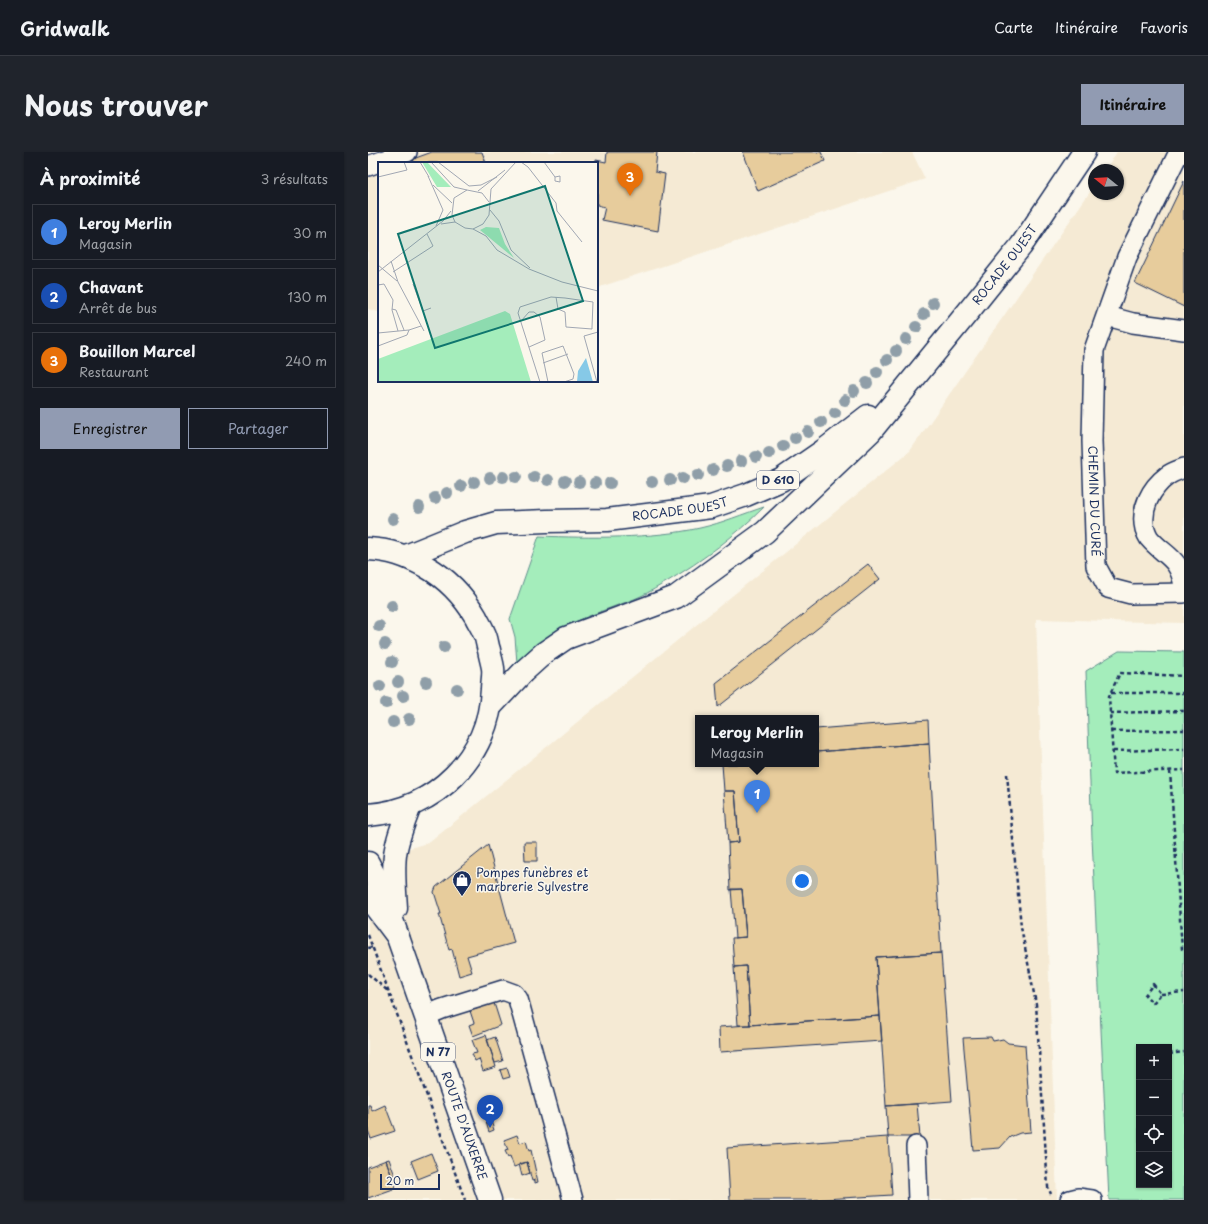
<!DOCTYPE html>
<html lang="fr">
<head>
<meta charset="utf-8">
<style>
	body { margin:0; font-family:"Playpen Sans",sans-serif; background:#20242c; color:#f1f3f6 }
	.controls { position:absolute; right:12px; bottom:12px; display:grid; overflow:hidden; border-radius:0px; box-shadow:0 1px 3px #0004 }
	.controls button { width:36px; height:36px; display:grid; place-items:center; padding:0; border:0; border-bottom:1px solid #363941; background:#171b24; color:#f1f3f6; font:20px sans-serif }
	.compass { position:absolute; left:720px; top:12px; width:36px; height:36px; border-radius:50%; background:#171b24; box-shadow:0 1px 3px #0004; rotate:288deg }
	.scale { position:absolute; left:12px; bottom:10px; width:60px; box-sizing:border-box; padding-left:4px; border:2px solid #1b2f5e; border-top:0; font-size:11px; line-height:14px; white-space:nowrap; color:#1b2f5e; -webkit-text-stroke:3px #fbf7ec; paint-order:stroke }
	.you { position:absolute; left:434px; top:729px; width:14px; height:14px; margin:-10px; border:3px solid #fff; border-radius:50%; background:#1a73e8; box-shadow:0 0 0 6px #1a73e833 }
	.badge { display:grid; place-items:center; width:26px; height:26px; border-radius:50%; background:#919bb2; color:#fff; font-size:13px; font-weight:700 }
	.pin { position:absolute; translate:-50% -33px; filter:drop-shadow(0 1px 2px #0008) }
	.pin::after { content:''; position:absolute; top:21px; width:14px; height:12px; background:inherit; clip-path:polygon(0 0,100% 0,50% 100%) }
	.popup { position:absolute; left:327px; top:563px; width:124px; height:52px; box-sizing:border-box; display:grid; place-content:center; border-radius:0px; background:#171b24; filter:drop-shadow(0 1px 3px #0005); font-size:13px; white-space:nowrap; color:#9ea1a6 }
	.popup b { font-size:15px; color:#f1f3f6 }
	.popup::after { content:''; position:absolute; left:50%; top:100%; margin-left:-8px; border:8px solid transparent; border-top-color:#171b24 }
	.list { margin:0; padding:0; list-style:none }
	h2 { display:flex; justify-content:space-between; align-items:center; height:52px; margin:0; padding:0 16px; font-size:17px }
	h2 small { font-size:13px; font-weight:400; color:#9ea1a6 }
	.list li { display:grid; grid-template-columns:26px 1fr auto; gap:12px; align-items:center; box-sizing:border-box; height:56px; margin:0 8px 8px; padding:0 8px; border:1px solid #363941; border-radius:0px }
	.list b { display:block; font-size:15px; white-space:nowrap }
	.list p { margin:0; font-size:13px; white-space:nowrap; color:#9ea1a6 }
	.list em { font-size:13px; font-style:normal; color:#9ea1a6 }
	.actions { display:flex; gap:8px; padding:12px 16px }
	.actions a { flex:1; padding:9px 0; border:1px solid #919bb2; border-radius:0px; text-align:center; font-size:14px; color:#919bb2 }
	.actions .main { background:#919bb2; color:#111 }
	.icon { flex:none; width:22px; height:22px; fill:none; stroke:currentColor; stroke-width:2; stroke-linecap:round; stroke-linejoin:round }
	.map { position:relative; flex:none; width:816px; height:1048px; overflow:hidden; border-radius:0px }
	header { display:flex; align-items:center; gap:24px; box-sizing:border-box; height:56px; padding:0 20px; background:#171b24; border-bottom:1px solid #363941 }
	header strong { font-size:19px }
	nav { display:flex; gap:22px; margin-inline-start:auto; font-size:14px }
	.intro { display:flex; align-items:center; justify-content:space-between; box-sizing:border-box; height:96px; padding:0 24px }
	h1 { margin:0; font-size:28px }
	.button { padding:10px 18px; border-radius:0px; background:#919bb2; color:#111; font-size:14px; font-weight:700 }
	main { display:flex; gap:24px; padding:0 24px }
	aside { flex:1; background:#171b24; border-radius:0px; box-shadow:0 1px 3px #0004 }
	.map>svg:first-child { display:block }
	.built { fill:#f5ead4; fill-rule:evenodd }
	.green { fill:#a4edbb; stroke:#608e8c; fill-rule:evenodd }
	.building { fill:#e7cc9c; stroke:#1b2f5e }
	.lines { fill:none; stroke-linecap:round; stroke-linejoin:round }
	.minor-casing { stroke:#1b2f5e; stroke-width:22 }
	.major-casing { stroke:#1b2f5e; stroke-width:25 }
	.highway-casing { stroke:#1b2f5e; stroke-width:25 }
	.path { stroke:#1b2f5e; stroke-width:2.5; stroke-dasharray:4 3; stroke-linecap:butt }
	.minor { stroke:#fbf7ec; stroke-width:19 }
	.major { stroke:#fbf7ec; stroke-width:22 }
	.highway { stroke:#fbf7ec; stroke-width:22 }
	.tree { fill:#8f9ea8 }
	.labels { text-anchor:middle; stroke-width:3; stroke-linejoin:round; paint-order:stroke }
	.shield { fill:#fbf7ec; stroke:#5e6b89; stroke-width:1 }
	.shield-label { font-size:11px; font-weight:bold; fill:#1b2f5e }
	.street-label { font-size:12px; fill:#1b2f5e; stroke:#fbf7ec }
	.poi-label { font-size:12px; fill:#1b2f5e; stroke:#fbf7ec; text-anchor:start }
	.inset-road { fill:none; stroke:#a1a7b3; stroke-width:1 }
	.view { fill:#0f766e; fill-opacity:0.15; stroke:#0f766e; stroke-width:2 }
	.inset-edge { fill:none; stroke:#1b2f5e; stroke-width:2 }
</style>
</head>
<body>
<header>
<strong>Gridwalk</strong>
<nav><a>Carte</a><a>Itinéraire</a><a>Favoris</a></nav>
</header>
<div class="intro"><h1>Nous trouver</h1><a class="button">Itinéraire</a></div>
<main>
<aside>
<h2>À proximité<small>3 résultats</small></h2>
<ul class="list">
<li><span class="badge" style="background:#3f7fe0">1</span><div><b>Leroy Merlin</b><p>Magasin</p></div><em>30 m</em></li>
<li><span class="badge" style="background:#1a4fb4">2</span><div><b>Chavant</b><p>Arrêt de bus</p></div><em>130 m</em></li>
<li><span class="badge" style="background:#e8710a">3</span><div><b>Bouillon Marcel</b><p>Restaurant</p></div><em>240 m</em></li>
</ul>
<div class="actions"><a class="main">Enregistrer</a><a>Partager</a></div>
</aside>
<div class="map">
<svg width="816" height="1048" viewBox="0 0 816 1048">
	<rect width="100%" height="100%" fill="#fbf7ec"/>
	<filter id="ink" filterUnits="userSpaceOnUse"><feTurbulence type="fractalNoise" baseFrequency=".025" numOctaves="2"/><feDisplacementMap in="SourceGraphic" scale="8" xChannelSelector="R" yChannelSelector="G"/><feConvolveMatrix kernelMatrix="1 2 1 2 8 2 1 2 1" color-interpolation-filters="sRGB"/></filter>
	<g filter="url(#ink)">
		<path class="built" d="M5,0H544L557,27L229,136V11H11V160L0,157V2Z
			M749,0H816V471L668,467L689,1048H0V709L62,690L542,299L726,34V42H750V18H737ZM330,566H448V612H330Z"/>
		<path class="green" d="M396,355C367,384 335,408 300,429C291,434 282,440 273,444C263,449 252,452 242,456C207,469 173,483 149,511L147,485L142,467L171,384C222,386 282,387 332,376C354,371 375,362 396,355Z
			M751,499L816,500V1048H741L724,686L718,519ZM771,895H801V1033H771Z"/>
		<path class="building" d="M64,0H114L118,11H46L45,7Z
			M239,0H289L287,20L297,22L290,79L234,68L237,55L229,53V11H228V8L238,10Z
			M375,0H453L457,9L390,39Z
			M816,29V155L767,131Z
			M500,412L512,427L350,555L348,531Z
			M560,568L561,591L448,600V577Z
			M561,591L573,801L508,805L512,864L382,873L378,814L366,815L364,786L378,785L374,737L362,738L360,691L371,690L367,639H356L354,612H448V600Z
			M356,639H367L371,690L360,691Z
			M156,690H169V709H157Z
			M120,693L146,791L99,804L104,820L91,824L84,797L81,798L71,762H73L66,740L68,735Z
			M363,737H374L378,785L367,786Z
			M573,801L584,949L518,954L508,805Z
			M378,814L382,873H370L366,815Z
			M126,851L133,873L105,884L101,873L106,871L102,859Z
			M512,864L514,889L352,900L351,875Z
			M118,883L128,915L115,919L111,907L107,909L104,902L109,901L104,888Z
			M127,885L135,909L127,911L119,888Z
			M623,885L625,889L635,887L640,891L657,893L663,980L652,981L642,985L632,996L605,998L595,886Z
			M139,916L142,925L135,927L132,918Z
			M549,952L552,985H520L518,954Z
			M0,953H2L4,959L17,953L27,979L3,987L0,978Z
			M123,969L126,978L121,980L118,970Z
			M149,983L152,991L158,989L161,999L163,998L170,1030L167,1031V1028L164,1029L159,1010L146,1015L142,1004L140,1005L137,999L140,998L136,988Z
			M520,985L524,1043L441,1048H362L359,996Z
			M63,1001L70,1019L50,1027L43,1009Z
			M21,1007L27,1024L24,1025L18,1008Z
			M18,1008L28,1036L0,1046V1015Z
			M159,1010L162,1021L154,1024L151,1012Z"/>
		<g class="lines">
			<g class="minor-casing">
				<g id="minor">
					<path id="s1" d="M811,0L759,105L726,198L724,289L728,414L740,436L763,442L816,441"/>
					<path d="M0,14L39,0"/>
					<path d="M739,164L765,171L816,178"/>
					<path d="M816,316C811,318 804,320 799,324C783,336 772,357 777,377C778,380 779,383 781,386C797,405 811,404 816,434"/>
					<path d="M57,864L74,857L135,838L146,842L150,847L205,1048"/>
					<path d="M548,994L550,1048"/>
					<path d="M702,1048L710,1046L724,1048"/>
				</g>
			</g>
			<g class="major-casing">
				<g id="major">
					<path d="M0,397C22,398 38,404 57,414C80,427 95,443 108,465C110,470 114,475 116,481C119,486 119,493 121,498C122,504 124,510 125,516C126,523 124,531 124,537C121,605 68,658 0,663"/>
					<path id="s2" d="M38,404L97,380L128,371L179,369L239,368L343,355L378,343L413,328L455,299L500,264"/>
					<path id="s3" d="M123,554L156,519L176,501L198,486L308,445L397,380L502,280L604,155L653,94L716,0"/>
					<path id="s4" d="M0,711L12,734L122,1048"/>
					<path d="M28,756C27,738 25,720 27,703C29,686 36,670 42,654"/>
				</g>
			</g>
			<g class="highway-casing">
				<path id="highway" d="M0,745L30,785"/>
			</g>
			<path class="path" d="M816,527V524L752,521L741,544L746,621L816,618
				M743,541H816
				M742,561L816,559
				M743,579L816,578
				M745,599L816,597
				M802,619L814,797L816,800
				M639,622L653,775L668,852L680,1035L683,1042
				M0,783L97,1048
				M0,796L4,795
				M0,822L21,840
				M785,832L793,842L785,851L777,843Z
				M793,842L816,840
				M801,902L816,900"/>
			<use href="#minor" class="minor"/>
			<use href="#major" class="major"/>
			<use href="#highway" class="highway"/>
		</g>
		<g class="tree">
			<circle cx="565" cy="151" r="6"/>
			<circle cx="556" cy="162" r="6"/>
			<circle cx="548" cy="175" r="6"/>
			<circle cx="538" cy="187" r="6"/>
			<circle cx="528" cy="199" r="6"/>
			<circle cx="519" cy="208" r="6"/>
			<circle cx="509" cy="220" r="6"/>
			<circle cx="499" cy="231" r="6"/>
			<circle cx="486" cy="239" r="6"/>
			<circle cx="477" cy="248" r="6"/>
			<circle cx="467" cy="261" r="6"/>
			<circle cx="453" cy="270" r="6"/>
			<circle cx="440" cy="280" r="6"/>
			<circle cx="427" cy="286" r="6"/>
			<circle cx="415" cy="294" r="6"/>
			<circle cx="401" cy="301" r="6"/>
			<circle cx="388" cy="305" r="6"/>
			<circle cx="373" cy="309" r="6"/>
			<circle cx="359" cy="314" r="6"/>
			<circle cx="345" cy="318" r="6"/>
			<circle cx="330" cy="323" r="6"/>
			<circle cx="135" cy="325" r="6"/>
			<circle cx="148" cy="325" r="6"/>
			<circle cx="166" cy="325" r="6"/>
			<circle cx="122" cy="326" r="6"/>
			<circle cx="315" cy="326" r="6"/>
			<circle cx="180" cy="328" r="6"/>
			<circle cx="302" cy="328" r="6"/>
			<circle cx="197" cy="329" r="6"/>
			<circle cx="106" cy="330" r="6"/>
			<circle cx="211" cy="330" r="6"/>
			<circle cx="284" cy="330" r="6"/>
			<circle cx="227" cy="331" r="6"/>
			<circle cx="242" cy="331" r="6"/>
			<circle cx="93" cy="334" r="6"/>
			<circle cx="79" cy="341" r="6"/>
			<circle cx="67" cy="346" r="6"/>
			<circle cx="51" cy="355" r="6"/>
			<circle cx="25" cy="367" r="6"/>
			<circle cx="24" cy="454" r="6"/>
			<circle cx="11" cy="474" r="6"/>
			<circle cx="17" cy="492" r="6"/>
			<circle cx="76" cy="495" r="6"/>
			<circle cx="24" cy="510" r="6"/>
			<circle cx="30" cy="530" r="6"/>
			<circle cx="58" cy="530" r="6"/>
			<circle cx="12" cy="534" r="6"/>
			<circle cx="89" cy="537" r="6"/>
			<circle cx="35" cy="544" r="6"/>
			<circle cx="18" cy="551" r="6"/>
			<circle cx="41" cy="567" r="6"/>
			<circle cx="25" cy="570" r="6"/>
		</g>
	</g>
	<defs>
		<g id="shop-pin" transform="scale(1)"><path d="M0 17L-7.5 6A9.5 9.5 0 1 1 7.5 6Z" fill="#1b2f5e" stroke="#fbf7ec"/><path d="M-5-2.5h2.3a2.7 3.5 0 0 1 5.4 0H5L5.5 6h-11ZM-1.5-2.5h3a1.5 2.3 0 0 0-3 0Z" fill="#fff"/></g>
	</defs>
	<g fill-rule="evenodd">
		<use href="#shop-pin" x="94" y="728"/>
	</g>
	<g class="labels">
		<g class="shield">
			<rect x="389" y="319" width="42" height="18" rx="3"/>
			<rect x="53" y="891" width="34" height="18" rx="3"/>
		</g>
		<g class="shield-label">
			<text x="410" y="332">D 610</text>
			<text x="70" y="904">N 77</text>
		</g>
		<g class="street-label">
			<text dy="4" stroke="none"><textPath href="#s3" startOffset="689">ROCADE OUEST</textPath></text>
			<text dy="4" stroke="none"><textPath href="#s1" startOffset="367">CHEMIN DU CURÉ</textPath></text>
			<text dy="4" stroke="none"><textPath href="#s2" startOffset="281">ROCADE OUEST</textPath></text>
			<text dy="4" stroke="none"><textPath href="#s4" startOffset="280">ROUTE D'AUXERRE</textPath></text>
		</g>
		<g class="poi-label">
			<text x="108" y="725">Pompes funèbres et<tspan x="108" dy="14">marbrerie Sylvestre</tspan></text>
		</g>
	</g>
	<g transform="translate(10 10)">
		<rect width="220" height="220" fill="#fbf7ec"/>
		<path d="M44,0H49L73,25H59ZM108,65L121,66L127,82L136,96L102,68ZM127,149L132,152L153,220H0V197Z" fill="#a4edbb"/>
		<path d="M208,196L215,220H199L200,209Z" fill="#86c9e7"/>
		<path class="inset-road" d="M42,0L51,15M53,0L76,25L89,28M60,0L91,24L103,23L119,15M143,0L150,5L178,41L179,49L204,80M166,0L177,15V19L182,20V14L177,15M50,14L65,48L58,64M0,15L29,8L26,0M55,23L74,41M100,29L127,8M111,40L104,31L89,28L76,36L74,53L77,60L87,66L95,67L105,62L111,53L113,27L138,0M112,48L121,59L133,88L152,106M63,62L77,60M95,67L108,74L119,88L151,107L184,120L220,129M13,99L20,120L46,169M0,103L19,119M0,110L65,59L73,49M15,110L55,84L49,72M35,122L45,149L53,146M0,123L6,122L15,138L14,148L20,169M14,147L18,148L26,168M143,159L151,150H156L162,155L167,178L151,185M0,171L31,168L43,164M0,184L29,173L31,168M165,201L190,192M162,220L140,151L142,145L173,135L187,136L215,140L214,165V167L188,165L187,150L180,147L178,135M170,220L164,191L185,184L196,212L195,217L186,220M219,220L206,174L220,170"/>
		<path class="view" d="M167,24L205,139L57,186L20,72Z"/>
		<rect width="220" height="220" class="inset-edge"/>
	</g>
</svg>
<div class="controls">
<button>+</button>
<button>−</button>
<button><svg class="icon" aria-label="locate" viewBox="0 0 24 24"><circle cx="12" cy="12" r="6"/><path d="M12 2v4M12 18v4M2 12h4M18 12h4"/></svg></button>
<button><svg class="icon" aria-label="layers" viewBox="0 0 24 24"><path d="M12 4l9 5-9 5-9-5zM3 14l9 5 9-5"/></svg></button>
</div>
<svg class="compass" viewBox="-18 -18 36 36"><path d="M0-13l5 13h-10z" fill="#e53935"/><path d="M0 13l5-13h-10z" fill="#9ea1a6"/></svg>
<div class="scale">20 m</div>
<div class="you"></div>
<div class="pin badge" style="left:389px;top:661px;background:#3f7fe0">1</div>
<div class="popup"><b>Leroy Merlin</b>Magasin</div>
<div class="pin badge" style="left:122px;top:976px;background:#1a4fb4">2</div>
<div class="pin badge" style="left:262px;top:44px;background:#e8710a">3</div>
</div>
</main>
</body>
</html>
